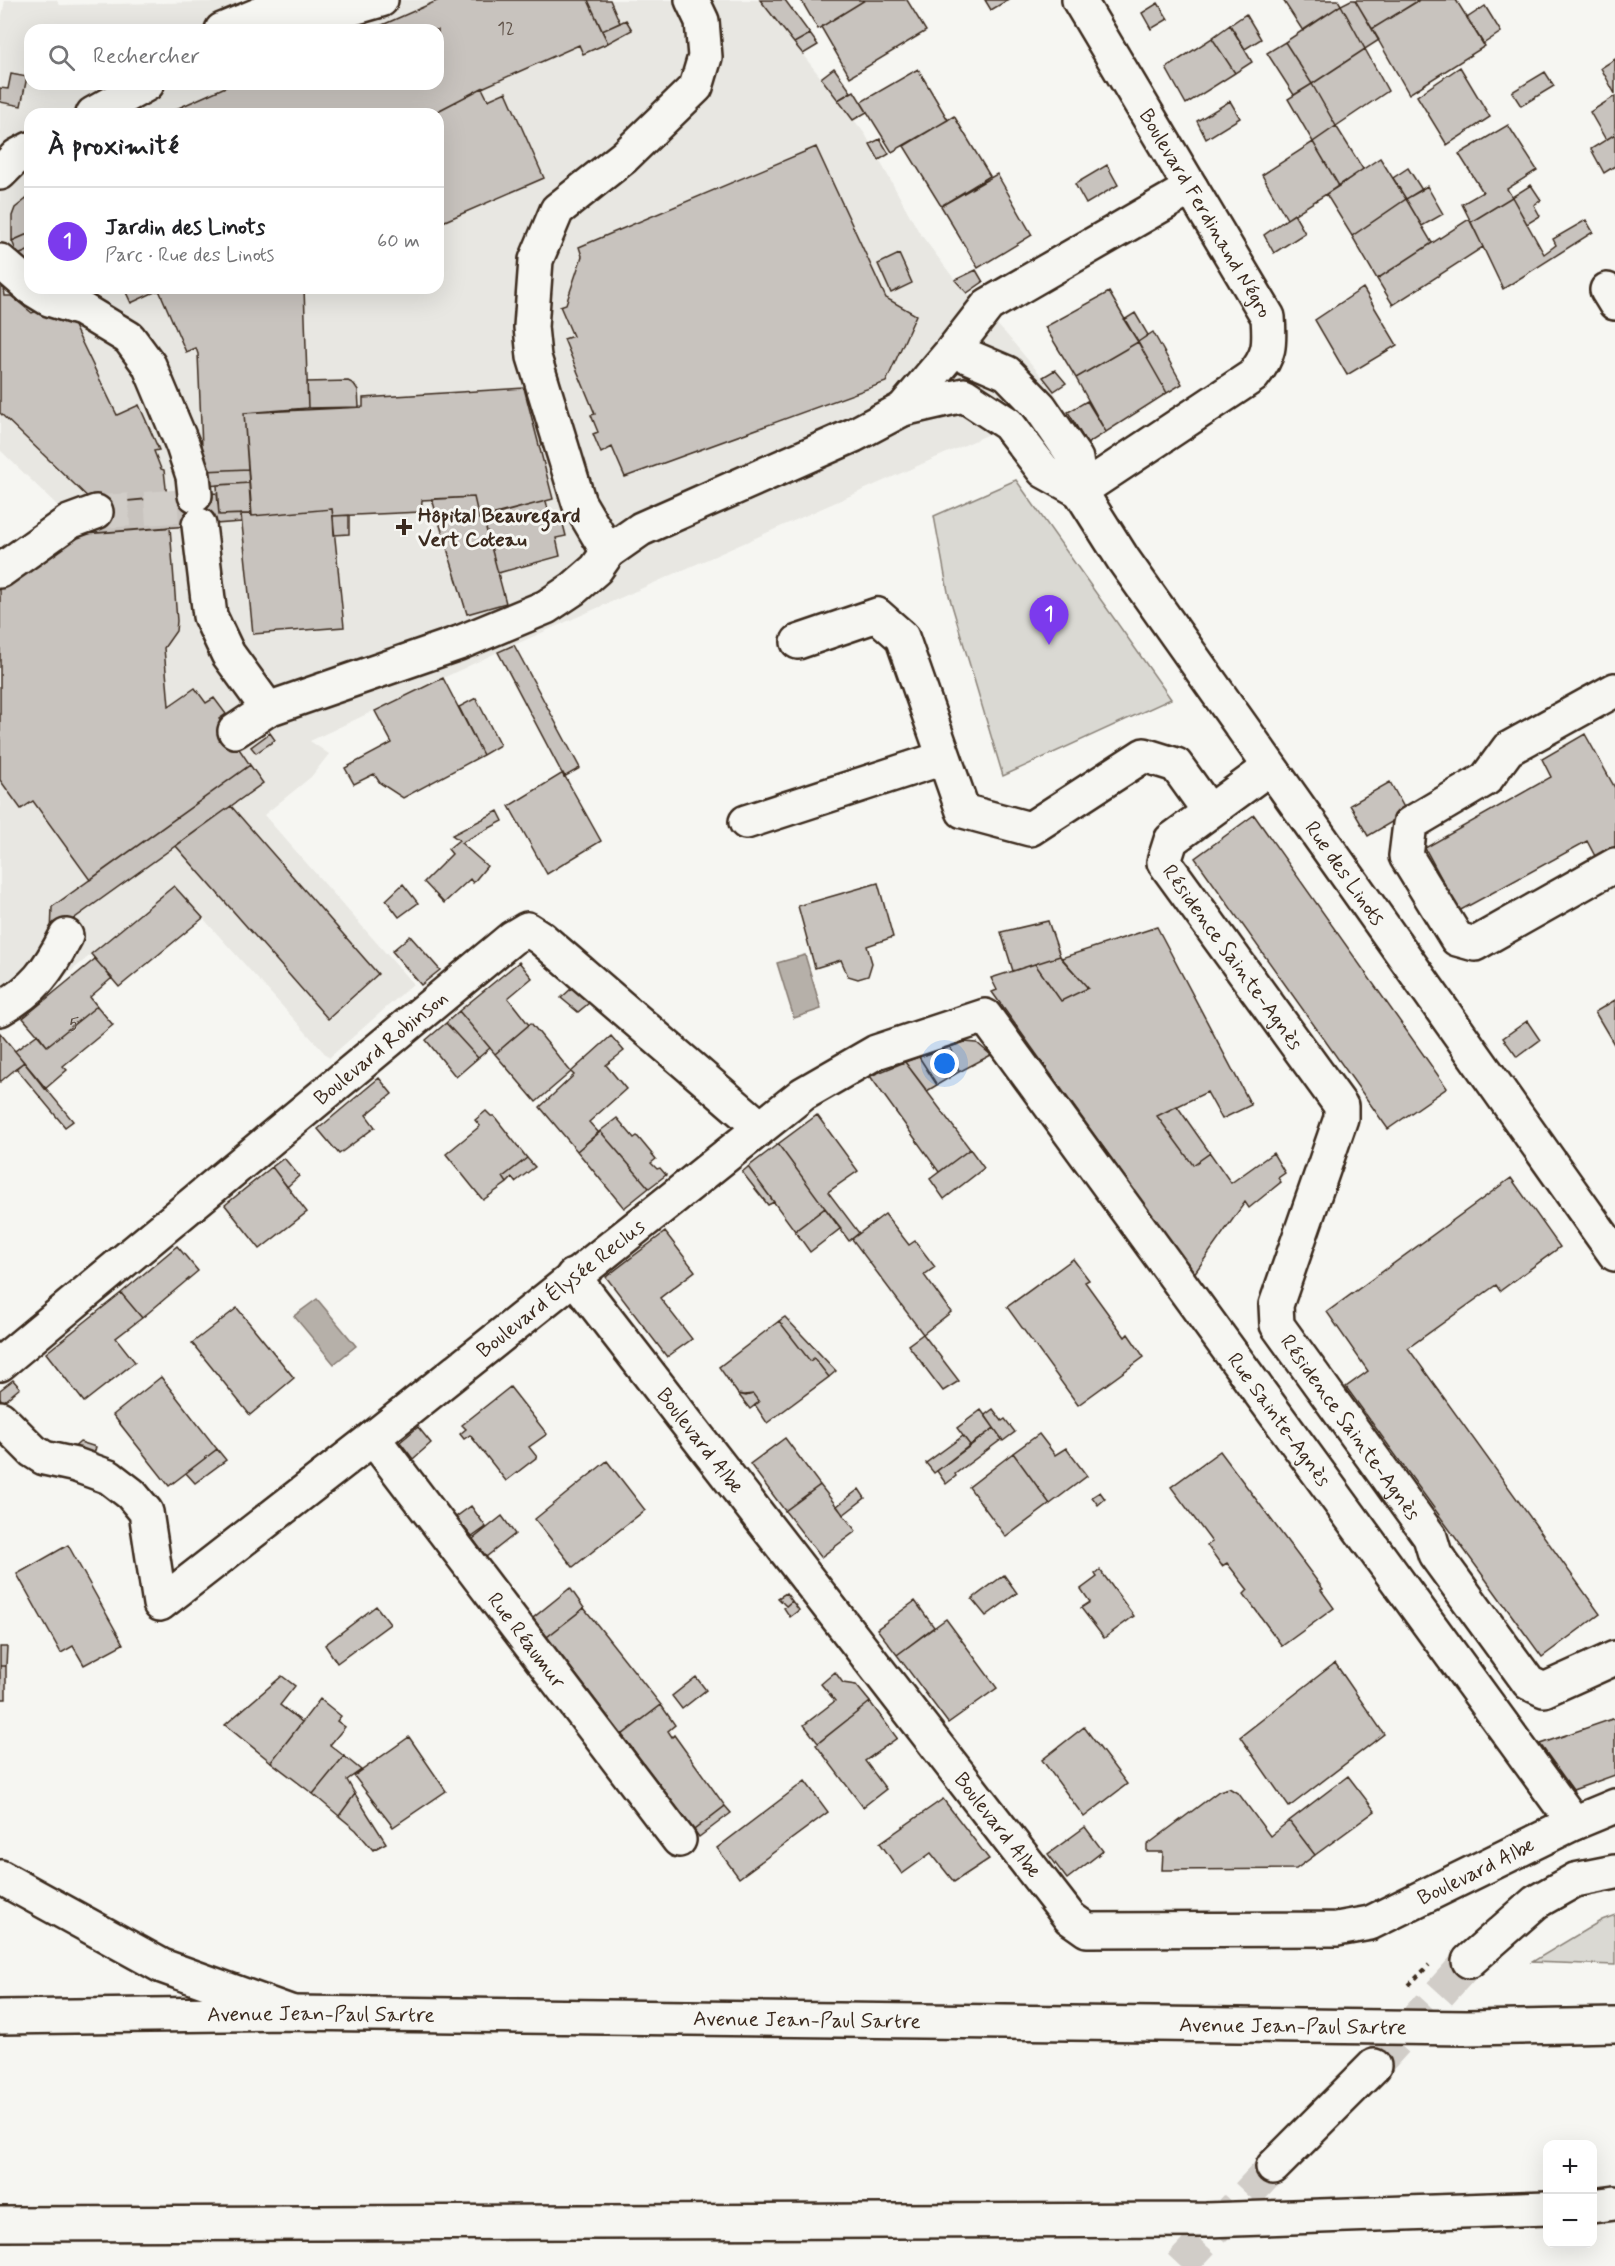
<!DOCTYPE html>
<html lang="fr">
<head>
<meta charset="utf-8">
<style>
	body { margin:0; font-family:Mynerve,sans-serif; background:#f6f6f6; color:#202124 }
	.controls { position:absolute; right:18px; bottom:18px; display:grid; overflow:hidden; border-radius:12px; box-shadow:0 6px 24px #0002 }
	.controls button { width:54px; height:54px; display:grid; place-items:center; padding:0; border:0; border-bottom:2px solid #e0e0e0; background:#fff; color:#202124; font:30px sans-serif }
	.you { position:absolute; left:945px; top:1064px; width:21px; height:21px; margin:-15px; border:4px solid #fff; border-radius:50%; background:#1a73e8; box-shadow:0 0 0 9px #1a73e833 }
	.badge { display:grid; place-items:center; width:39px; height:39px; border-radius:50%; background:#7c3aed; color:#fff; font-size:20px; font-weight:700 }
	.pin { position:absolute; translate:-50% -50px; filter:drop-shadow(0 2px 3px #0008) }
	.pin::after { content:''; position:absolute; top:32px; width:21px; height:18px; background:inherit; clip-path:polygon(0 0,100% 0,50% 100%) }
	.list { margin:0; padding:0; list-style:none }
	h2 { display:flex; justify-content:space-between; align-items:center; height:78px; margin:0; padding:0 24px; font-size:26px }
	h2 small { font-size:20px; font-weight:400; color:#757577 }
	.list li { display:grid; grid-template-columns:39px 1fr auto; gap:18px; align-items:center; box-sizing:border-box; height:108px; padding:0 24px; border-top:2px solid #e0e0e0 }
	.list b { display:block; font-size:22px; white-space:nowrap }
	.list p { margin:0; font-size:20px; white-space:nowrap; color:#757577 }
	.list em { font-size:20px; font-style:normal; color:#757577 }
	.icon { flex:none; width:33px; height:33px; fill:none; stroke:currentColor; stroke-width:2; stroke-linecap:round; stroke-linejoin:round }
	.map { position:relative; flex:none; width:1615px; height:2266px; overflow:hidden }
	.search { position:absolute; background:#fff; box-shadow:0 6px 24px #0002; left:24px; top:24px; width:420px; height:66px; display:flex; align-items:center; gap:15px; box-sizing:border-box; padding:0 21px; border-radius:18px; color:#757577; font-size:22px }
	.panel { position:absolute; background:#fff; box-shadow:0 6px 24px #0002; left:24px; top:108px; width:420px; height:186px; border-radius:18px }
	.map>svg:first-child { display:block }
	.built { fill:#e8e7e2; fill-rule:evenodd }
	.green { fill:#dad9d3; stroke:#8a8278; stroke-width:1.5 }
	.water { fill:#b6b0a9; stroke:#857a71; stroke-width:1.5 }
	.building { fill:#c8c3be; stroke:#3b2a1e; stroke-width:1.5 }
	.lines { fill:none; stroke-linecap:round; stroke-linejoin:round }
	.minor-tunnel { stroke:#d1cdc8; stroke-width:33; stroke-dasharray:33 16; stroke-linecap:butt }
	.minor-casing { stroke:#3b2a1e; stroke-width:38 }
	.highway-casing { stroke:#3b2a1e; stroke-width:38 }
	.path { stroke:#3b2a1e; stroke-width:4; stroke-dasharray:4.5 4.5; stroke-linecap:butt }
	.minor { stroke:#f6f6f2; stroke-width:33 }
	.highway { stroke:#f6f6f2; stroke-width:33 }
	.poi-dot { fill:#3b2a1e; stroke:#f6f6f2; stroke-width:2 }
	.labels { text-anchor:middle; stroke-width:6; stroke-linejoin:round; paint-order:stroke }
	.number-label { font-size:18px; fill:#5e5046 }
	.street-label { font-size:21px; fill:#3b2a1e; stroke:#f6f6f2 }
	.poi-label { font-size:21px; font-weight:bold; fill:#3b2a1e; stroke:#f6f6f2; text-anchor:start }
</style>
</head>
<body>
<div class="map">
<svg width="1615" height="2266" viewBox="0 0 1615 2266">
	<rect width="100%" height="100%" fill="#f6f6f2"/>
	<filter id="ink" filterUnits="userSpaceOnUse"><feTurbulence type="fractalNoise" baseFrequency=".0167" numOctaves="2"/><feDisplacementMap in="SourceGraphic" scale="12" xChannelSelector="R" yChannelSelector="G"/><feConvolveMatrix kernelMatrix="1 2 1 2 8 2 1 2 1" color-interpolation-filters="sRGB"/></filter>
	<g filter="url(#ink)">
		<path class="built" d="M5,0H56L60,5L308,0H760L865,134L919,232L955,280L1007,335L1054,391L1059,400L1030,416L498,652L310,741L329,754L311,777L264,815L413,984L329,1058L174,886L0,1030V548L59,507L0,450V26ZM30,30H438V84H30ZM30,114H438V288H30Z"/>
		<path class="green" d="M1016,480L1171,699L1003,776L948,592L934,516Z
			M1615,1915V1965L1532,1962L1602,1920Z"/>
		<path class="water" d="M805,955L821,1009L794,1018L777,963Z
			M317,1299L356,1346L334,1364L294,1316Z"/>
		<path class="building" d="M439,0H588L608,43L583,54L579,45L482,88L432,114H165L232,84H438V30H371Z
			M588,0H610L620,23L602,31Z
			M760,0H785L810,34L794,43Z
			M801,0H865L818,29Z
			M865,0H907L926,31L850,77L821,27Z
			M985,0H1008L991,10Z
			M1283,0H1338L1341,5L1303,31Z
			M1351,0H1355L1379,40L1365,49L1341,5Z
			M1355,0H1418V1L1372,29Z
			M1456,0L1485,46L1409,94L1372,29L1419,0Z
			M1158,3L1168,19L1151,29L1142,13Z
			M1341,5L1365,49L1312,84L1285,42Z
			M1485,6L1501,32L1483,44L1467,18Z
			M1246,14L1261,39L1245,49L1230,25Z
			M626,20L632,30L608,43L602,31Z
			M1230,25L1252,62L1235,73L1212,38Z
			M810,34L818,45L803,54L794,43Z
			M1212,38L1235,73L1186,104L1166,68Z
			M1285,42L1312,84L1294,95L1267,53Z
			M1365,49L1388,91L1336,126L1312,84Z
			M1615,59V94L1601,68Z
			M1460,67L1490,117L1447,145L1417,96Z
			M834,68L851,92L838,100L821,78Z
			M918,69L948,120L892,152L861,102Z
			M1545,72L1554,86L1521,106L1512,92Z
			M11,74L27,77L21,106L0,102V88L8,89Z
			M1312,84L1336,126L1313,142L1288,99Z
			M482,88L488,100L506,92L544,178L438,224V114H432Z
			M854,91L867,112L853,120L838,100Z
			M1615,96V134L1606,140L1590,112Z
			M1230,101L1240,118L1206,139L1197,121Z
			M954,116L990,176L941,206L904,146Z
			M1508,125L1537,170L1507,189L1512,197L1471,222L1462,204L1483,192L1459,154Z
			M1336,126L1363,169L1339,186L1313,142Z
			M1615,134V166L1604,173L1591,149Z
			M880,139L889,154L879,160L870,144Z
			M1313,142L1339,186L1287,219L1262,175Z
			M816,147L886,298L916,315L886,382L625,477L612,447L601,453L593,434L598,432L591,415L595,414L564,339L573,336L560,306L566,304L582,256L579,247Z
			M1380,158L1406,199L1352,236L1326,194Z
			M1107,165L1118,185L1086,204L1075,184Z
			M1408,168L1422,190L1406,199L1393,178Z
			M997,174L1032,235L978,268L941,206Z
			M1531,185L1541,200L1534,205L1540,216L1527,224L1512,197Z
			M1427,186L1443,214L1422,226L1406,199Z
			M30,196V233L12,241V216L15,208Z
			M1512,197L1544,254L1556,245L1553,239L1586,220L1593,232L1503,289L1471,222Z
			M1406,199L1432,243L1377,279L1352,236Z
			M1294,214L1305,233L1274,253L1264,235Z
			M1469,219L1483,247L1393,305L1377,279Z
			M30,233V250L18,255L12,241Z
			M30,250V267L18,255Z
			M899,254L912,283L891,293L878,264Z
			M976,270L983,282L967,293L955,280Z
			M0,288H4L5,296H11L32,313L47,307L72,322L117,415L139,405L159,450L154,451L161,469L164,470L167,497L95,504L0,413Z
			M124,288H304L308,408L244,413L248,469L203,471L198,354L196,348L186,352L159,290L131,303Z
			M1363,288L1397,345L1347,375L1315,320Z
			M1109,292L1138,342L1076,378L1045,327Z
			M1135,313L1148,335L1138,342L1124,320Z
			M1153,332L1182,384L1167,393L1138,342Z
			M1138,342L1167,393L1106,432L1076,378Z
			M1055,370L1066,383L1054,391L1043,377Z
			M348,381L354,384L358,390L359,407L308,408L307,382Z
			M524,388L553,499L479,519L474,497L422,500L421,512L333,516L332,509L252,516L244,413L363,407V398Z
			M1087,401L1106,432L1087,444L1068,412Z
			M248,469L249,483L205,486L204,471Z
			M249,483L251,514L219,515L217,485Z
			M217,493L219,515L241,514V522L70,535L95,504Z
			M474,497L479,519L483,517L506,603L467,614L432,499Z
			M546,501L550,518L561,516L566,536L556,538L560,556L498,573L483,517Z
			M332,509L344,627L253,634L241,514H251L252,516Z
			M349,515V534L334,535L333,516Z
			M170,527L177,621L176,631L164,648L169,706L195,688L206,703L214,698L226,714L219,719L250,765L90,880L33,801L21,809L0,780V585L70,535Z
			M514,645L580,768L564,777L498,652Z
			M443,678L483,755L403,798L380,783L374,774L354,784L345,768L392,743L375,711Z
			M476,698L500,745L483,755L459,707Z
			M270,733L275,740L256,753L251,747Z
			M1585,734L1615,788V847L1596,858L1587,841L1459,911L1425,848L1551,777L1542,759Z
			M250,765L263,783L51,935L52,907Z
			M563,773L601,841L547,874L509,806Z
			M1390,782L1407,813L1368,836L1350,805Z
			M231,806L378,974L328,1019L176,846Z
			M498,811L503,821L461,843L487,866L473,883L470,879L444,903L424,882L452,854L448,849L459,840L452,835Z
			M1254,815L1447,1088L1388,1129L1195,858Z
			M878,883L893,937L867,946L872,963L868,976L858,979L848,976L841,960L815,968L798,906Z
			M403,884L418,903L399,917L386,900Z
			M174,886L203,918L119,987L91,954Z
			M1048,921L1060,956L1013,971L1001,932Z
			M1157,927L1251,1105L1222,1119L1207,1092L1157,1116L1193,1165L1210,1153L1231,1183L1273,1153L1285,1173L1278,1178L1281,1182L1249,1208L1245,1202L1194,1274L992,992L997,990L991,978L1035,964L1061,1001L1088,988L1061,958Z
			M410,936L440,970L421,985L392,951Z
			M1060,956L1088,988L1061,1001L1035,964Z
			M95,959L112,978L90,997L97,1006L47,1046L23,1018Z
			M519,962L532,978L508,998L529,1025L495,1054L459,1011Z
			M572,988L589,1003L578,1012L561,998Z
			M1615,1000V1046L1595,1012Z
			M97,1006L113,1025L63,1066L67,1070L45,1089L15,1051L38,1034L47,1046Z
			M459,1011L490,1048L478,1058L446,1023Z
			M1527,1021L1540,1040L1517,1057L1503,1038Z
			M446,1023L478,1058L456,1077L426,1040Z
			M531,1023L571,1072L536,1102L495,1054Z
			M0,1033L24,1062L0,1082Z
			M611,1036L624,1051L606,1065L626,1089L589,1122L599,1133L577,1151L540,1107L574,1075L571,1072Z
			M965,1042L977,1043L991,1055L959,1072L950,1047Z
			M950,1047L959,1072L937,1085L919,1057Z
			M919,1057L937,1085L927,1091L905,1062Z
			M24,1062L73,1121L65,1127L16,1068Z
			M905,1062L970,1149L939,1172L870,1076Z
			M379,1078L392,1094L366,1115L375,1127L339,1154L318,1129Z
			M1177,1106L1210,1153L1193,1165L1157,1116Z
			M486,1111L491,1116H494L527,1158L503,1177L507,1183L483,1200L446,1154L480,1126L475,1120Z
			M817,1115L858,1171L828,1192L859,1233L849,1241L778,1144Z
			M617,1118L634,1138L637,1136L656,1159L651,1163L657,1169L660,1168L666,1175L649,1188L600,1131Z
			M600,1131L649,1188L624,1208L577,1151Z
			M778,1144L825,1208L795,1231L748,1167Z
			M970,1149L984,1168L944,1199L930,1179Z
			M284,1158L299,1176L287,1187L272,1167Z
			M527,1158L535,1167L515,1182L512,1178L507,1183L503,1177Z
			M272,1167L307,1212L260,1249L225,1205Z
			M748,1167L774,1202L768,1205L742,1172Z
			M1511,1178L1560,1247L1500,1291L1496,1285L1408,1348L1600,1614L1542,1657L1346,1387L1368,1371L1327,1312Z
			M825,1208L841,1228L810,1252L795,1231Z
			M885,1214L909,1245L915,1241L935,1267L924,1275L951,1312L923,1334L852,1239Z
			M665,1232L695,1271L660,1298L692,1339L667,1357L606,1277Z
			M177,1246L198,1271L142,1318L121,1293Z
			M1073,1259L1089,1280L1085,1282L1125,1337L1128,1334L1144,1357L1078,1405L1007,1307Z
			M121,1293L142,1318L116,1338L135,1362L84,1402L46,1353Z
			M237,1308L294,1378L250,1415L192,1343Z
			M785,1317L836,1371L829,1377L814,1358L810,1361L779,1321Z
			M779,1321L810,1361L814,1358L829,1377L767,1423L755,1405L759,1402L753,1394L744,1395L738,1394L719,1367Z
			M923,1334L959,1381L943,1391L908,1345Z
			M161,1377L217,1449L169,1486L113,1415Z
			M13,1380L20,1388L3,1402L0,1398V1390Z
			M510,1387L547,1434L529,1447L537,1457L506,1481L470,1435L464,1439L460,1434L466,1429L462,1425Z
			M738,1394L746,1396L753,1394L759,1402L750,1409Z
			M993,1409L1002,1421L1005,1419L1015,1432L1003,1441L985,1415Z
			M981,1410L994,1428L970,1445L957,1428Z
			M418,1427L431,1443L413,1459L400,1442Z
			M994,1428L1002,1439L955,1474L956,1476L946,1484L937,1471Z
			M1039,1434L1055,1455L1066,1448L1087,1476L1050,1504L1013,1453Z
			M963,1436L970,1445L934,1473L926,1463Z
			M785,1438L820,1485L785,1511L750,1464Z
			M80,1442L96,1447L92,1460L69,1452Z
			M217,1449L226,1460L195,1483L186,1473Z
			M1220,1451L1323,1589L1321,1590L1334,1608L1282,1646L1244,1594L1248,1590L1227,1563L1222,1566L1207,1545L1212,1542L1171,1487Z
			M1013,1453L1050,1504L1006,1537L969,1487Z
			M607,1461L645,1510L573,1567L535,1519Z
			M820,1485L856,1531L821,1557L785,1511Z
			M859,1489L865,1498L843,1515L837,1506Z
			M1100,1492L1105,1499L1098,1505L1092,1497Z
			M471,1506L486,1527L472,1537L456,1517Z
			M502,1516L515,1534L486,1557L473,1539Z
			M68,1545L123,1644L84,1665L73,1646L61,1653L17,1574Z
			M1100,1570L1134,1616L1104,1638L1081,1608L1090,1602L1081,1589L1097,1577L1095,1574Z
			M1004,1575L1017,1593L986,1616L972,1599Z
			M570,1588L584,1608L547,1637L533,1618Z
			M786,1593L792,1601L786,1606L778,1598Z
			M792,1601L799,1610L790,1617L784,1608Z
			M915,1601L934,1627L897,1655L877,1629Z
			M376,1606L390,1624L337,1663L325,1645Z
			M584,1608L661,1705L622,1735L547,1637Z
			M946,1619L997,1688L948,1723L897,1655Z
			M0,1647H7L6,1666H0Z
			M1335,1663L1384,1734L1289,1807L1240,1737Z
			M0,1666H6V1699H0Z
			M835,1672L843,1683L856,1685L870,1702L818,1743L804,1725L835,1701L821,1684Z
			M282,1676L295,1686L280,1705L302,1722L271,1762L225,1725Z
			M696,1677L706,1690L682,1709L672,1696Z
			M320,1699L341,1716L337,1721L345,1727L330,1745L344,1756L313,1794L271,1762Z
			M870,1702L897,1738L865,1761L886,1789L863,1807L816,1745Z
			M661,1705L675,1725L668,1731L672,1737L674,1735L725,1806L694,1830L622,1735Z
			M1615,1718V1775L1573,1790L1540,1744Z
			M1084,1727L1127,1784L1084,1817L1042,1760Z
			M409,1737L446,1791L393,1827L354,1776Z
			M344,1756L361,1770L347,1780L355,1794L339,1816L313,1794Z
			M1348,1776L1375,1811L1315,1855L1289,1821Z
			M805,1781L828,1812L739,1878L717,1848Z
			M1229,1788L1239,1794L1270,1836L1289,1821L1315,1855L1296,1869L1162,1870L1163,1852H1147V1845L1219,1791Z
			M355,1794L386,1843L373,1850L356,1830L339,1816Z
			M943,1799L989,1859L954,1882L931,1853L902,1874L880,1843Z
			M725,1806L731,1813L699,1837L694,1830Z
			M1085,1827L1103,1851L1067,1879L1048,1854Z"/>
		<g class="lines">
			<path class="minor-tunnel" d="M96,512L196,505
				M1374,2066L1469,1961
				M1180,2266L1273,2167"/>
			<g class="minor-casing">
				<g id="minor">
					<path id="s1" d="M1079,0L1268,317C1270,345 1270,355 1253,376L1080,491"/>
					<path d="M222,30L263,13L343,11L381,0"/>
					<path d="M93,114L147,84"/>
					<path d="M0,173L17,156L30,149"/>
					<path d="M0,261L30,287"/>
					<path d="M31,288L49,299L81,309L129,338L149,365L183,446L193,476L195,495"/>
					<path d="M1607,290L1615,303"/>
					<path d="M953,350L988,305L1191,188"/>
					<path id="s2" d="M903,409L953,350L1007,373L1040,407L1076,459L1080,491L1123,559L1615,1254"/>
					<path d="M199,525L210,616L228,654L268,709"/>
					<path d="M608,552L579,503L534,357L531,327L536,260L557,210L624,157L696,87L705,57L702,21L692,0"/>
					<path d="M0,571L69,522L96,512"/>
					<path d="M798,642L877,615L902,637L963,811L1030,829L1144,755L1176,765L1209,811"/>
					<path d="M1615,690L1508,749L1486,779L1410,824L1406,856L1457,939L1475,944L1615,865"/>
					<path d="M235,731L268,709L459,643L546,607L573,589L596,569L608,552L641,529L854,435L903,409L964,395L1008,424L1044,471L1080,491"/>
					<path id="s3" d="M1269,768L1171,840L1164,862L1341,1106V1118L1276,1305L1277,1325L1430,1537L1435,1554L1529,1683L1544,1690L1615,1658"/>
					<path d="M746,822L943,758"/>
					<path d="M0,1009C35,989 48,971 66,936"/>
					<path id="s4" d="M573,1276L1070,1918L1087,1930L1337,1929L1370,1923L1574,1823L1615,1806"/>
					<path id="s5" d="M0,1364L512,938L527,929L541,938L760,1127"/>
					<path id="s6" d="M0,1418L33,1451L44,1458L76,1465L109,1477L131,1494L146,1512L160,1604L373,1438L803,1094L876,1052L985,1016L1574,1823"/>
					<path id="s7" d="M373,1438L679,1840"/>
					<path d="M0,1877L162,1966L290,2012"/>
					<path d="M1469,1961L1536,1902L1575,1880L1615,1872"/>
					<path d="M1273,2167L1374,2066"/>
				</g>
			</g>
			<g class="highway-casing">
				<g id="highway">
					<path id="s8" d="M0,2017L292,2013L1467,2028L1615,2025"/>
					<path d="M1592,2206L1615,2203"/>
					<path d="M0,2224L1206,2220L1548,2208"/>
				</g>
			</g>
			<path class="path" d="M1409,1985L1429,1965"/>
			<use href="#minor" class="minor"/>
			<use href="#highway" class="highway"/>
		</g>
	</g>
	<path class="poi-dot" d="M401 518h6v6h6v6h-6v6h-6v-6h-6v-6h6z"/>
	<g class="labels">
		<g class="number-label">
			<text x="506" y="34">12</text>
			<text x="74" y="1030">5</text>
		</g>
		<g class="street-label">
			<text dy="7" stroke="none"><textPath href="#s1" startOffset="248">Boulevard Ferdinand Négro</textPath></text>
			<text dy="7" stroke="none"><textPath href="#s2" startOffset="744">Rue des Linots</textPath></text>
			<text dy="7" stroke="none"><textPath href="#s3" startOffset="262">Résidence Sainte-Agnès</textPath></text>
			<text dy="7" stroke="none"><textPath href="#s5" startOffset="495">Boulevard Robinson</textPath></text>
			<text dy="7" stroke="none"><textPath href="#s6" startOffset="782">Boulevard Élysée Reclus</textPath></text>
			<text dy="7" stroke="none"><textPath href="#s6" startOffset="1791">Rue Sainte-Agnès</textPath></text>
			<text dy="7" stroke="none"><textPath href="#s3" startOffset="802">Résidence Sainte-Agnès</textPath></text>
			<text dy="7" stroke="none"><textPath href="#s4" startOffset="208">Boulevard Albe</textPath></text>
			<text dy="7" stroke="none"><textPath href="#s7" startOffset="254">Rue Réaumur</textPath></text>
			<text dy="7" stroke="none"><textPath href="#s4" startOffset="694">Boulevard Albe</textPath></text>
			<text dy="7" stroke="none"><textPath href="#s4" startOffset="1234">Boulevard Albe</textPath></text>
			<text dy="7" stroke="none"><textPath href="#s8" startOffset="321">Avenue Jean-Paul Sartre</textPath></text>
			<text dy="7" stroke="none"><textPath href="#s8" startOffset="807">Avenue Jean-Paul Sartre</textPath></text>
			<text dy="7" stroke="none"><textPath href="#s8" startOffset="1293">Avenue Jean-Paul Sartre</textPath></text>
		</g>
		<g class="poi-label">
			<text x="418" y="522">Hôpital Beauregard<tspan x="418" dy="24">Vert Coteau</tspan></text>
		</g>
	</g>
</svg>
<div class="controls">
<button>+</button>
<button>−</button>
</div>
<div class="you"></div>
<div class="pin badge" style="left:1049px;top:645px">1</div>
<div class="search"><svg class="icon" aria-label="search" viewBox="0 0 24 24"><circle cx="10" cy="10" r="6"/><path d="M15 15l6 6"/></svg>Rechercher</div>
<section class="panel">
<h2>À proximité<small></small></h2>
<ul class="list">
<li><span class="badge">1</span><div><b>Jardin des Linots</b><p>Parc · Rue des Linots</p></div><em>60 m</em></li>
</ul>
</section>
</div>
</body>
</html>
